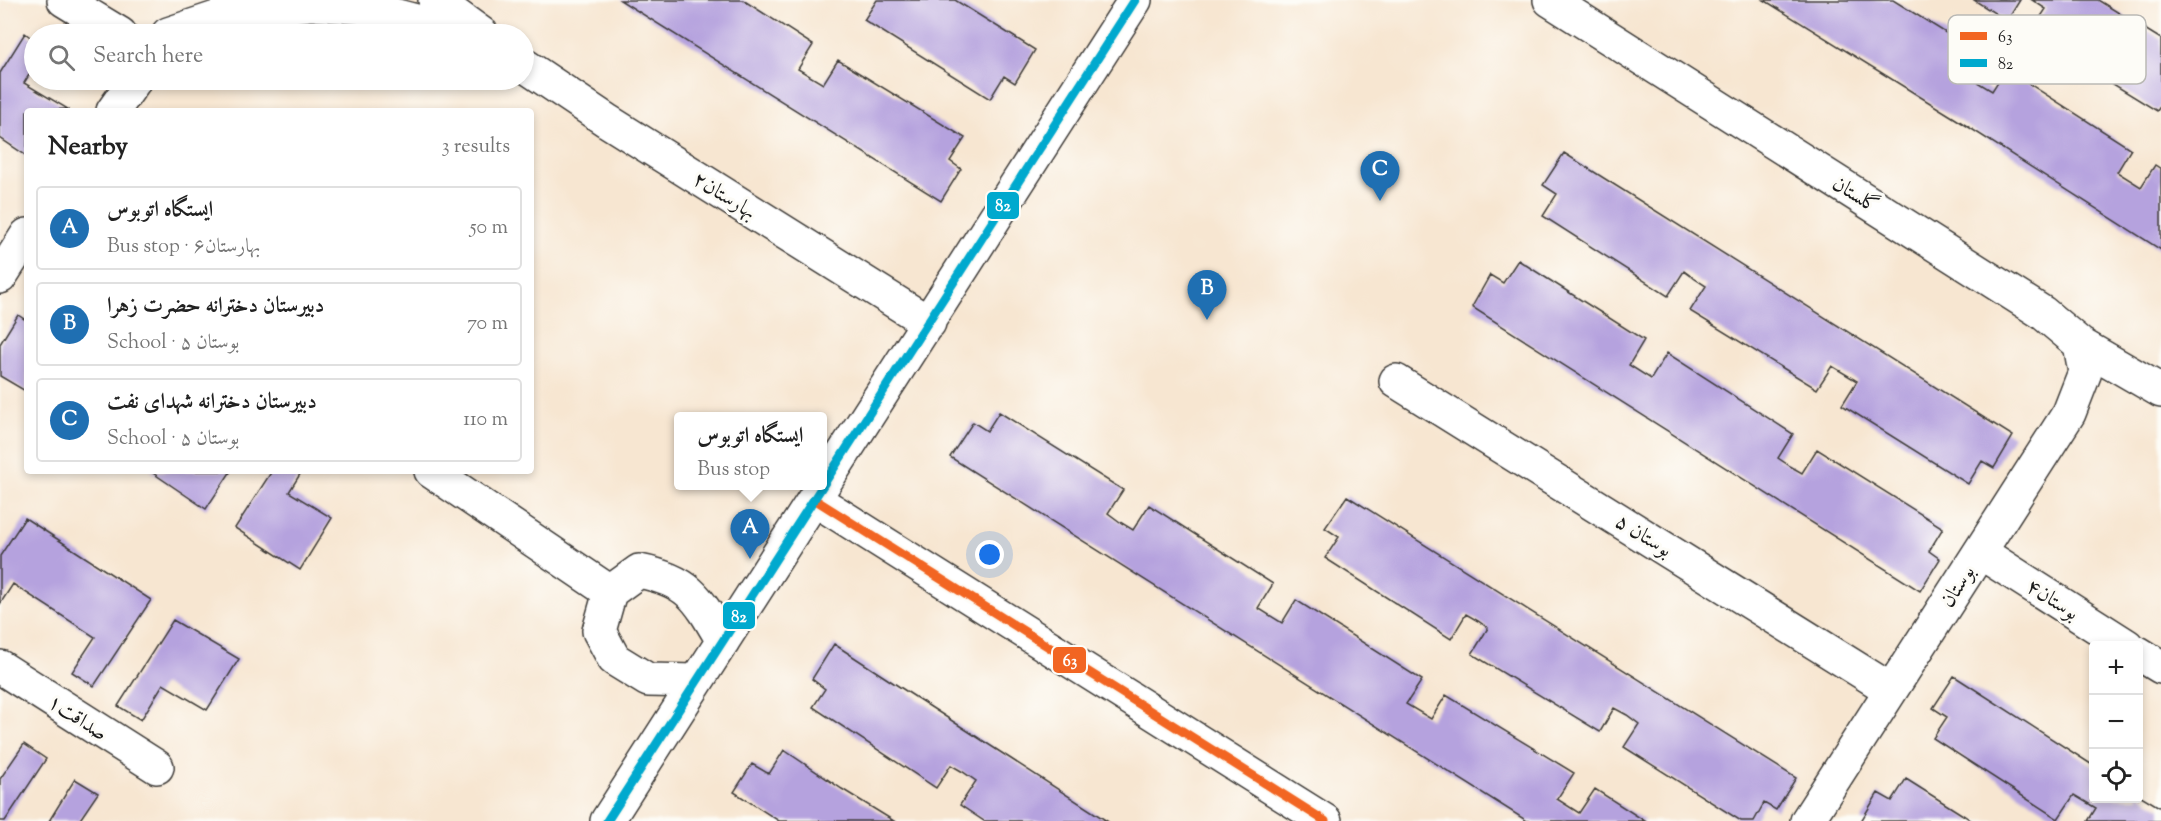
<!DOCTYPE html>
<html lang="en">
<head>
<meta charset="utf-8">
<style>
	body { margin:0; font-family:"Sorts Mill Goudy",Amiri,serif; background:#f6f6f6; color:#222 }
	.controls { position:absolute; right:18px; bottom:18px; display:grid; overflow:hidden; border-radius:6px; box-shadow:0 3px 9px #0003 }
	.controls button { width:54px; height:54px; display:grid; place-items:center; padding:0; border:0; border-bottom:2px solid #e0e0e0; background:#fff; color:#222; font:30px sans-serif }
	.you { position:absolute; left:990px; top:555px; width:21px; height:21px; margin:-15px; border:4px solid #fff; border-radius:50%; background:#1a73e8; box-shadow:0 0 0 9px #1a73e833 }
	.badge { display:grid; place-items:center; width:39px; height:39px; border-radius:50%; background:#1f6fb2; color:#fff; font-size:20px; font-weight:700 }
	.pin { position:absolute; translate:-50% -50px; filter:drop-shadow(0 2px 3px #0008) }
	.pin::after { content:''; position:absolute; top:32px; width:21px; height:18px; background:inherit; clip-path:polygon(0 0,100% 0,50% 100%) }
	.popup { position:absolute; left:674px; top:412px; width:153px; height:78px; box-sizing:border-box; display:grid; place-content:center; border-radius:6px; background:#fff; filter:drop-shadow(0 2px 4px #0005); font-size:20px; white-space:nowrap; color:#767676 }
	.popup b { font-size:22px; color:#222 }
	.popup::after { content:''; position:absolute; left:50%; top:100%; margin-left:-12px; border:12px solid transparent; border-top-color:#fff }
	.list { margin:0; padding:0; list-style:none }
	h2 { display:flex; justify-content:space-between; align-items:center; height:78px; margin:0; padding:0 24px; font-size:26px }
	h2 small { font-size:20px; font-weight:400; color:#767676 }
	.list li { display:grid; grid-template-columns:39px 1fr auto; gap:18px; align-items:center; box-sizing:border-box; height:84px; margin:0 12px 12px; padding:0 12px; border:2px solid #e0e0e0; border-radius:6px }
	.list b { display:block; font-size:22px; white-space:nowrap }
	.list p { margin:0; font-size:20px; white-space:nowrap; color:#767676 }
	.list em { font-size:20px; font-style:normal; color:#767676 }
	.icon { flex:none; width:33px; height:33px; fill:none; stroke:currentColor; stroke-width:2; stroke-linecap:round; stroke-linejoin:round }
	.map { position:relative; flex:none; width:2161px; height:821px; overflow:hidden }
	.search { position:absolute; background:#fff; box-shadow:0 3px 9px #0003; left:24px; top:24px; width:510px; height:66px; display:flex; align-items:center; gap:15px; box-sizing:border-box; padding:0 21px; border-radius:33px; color:#767676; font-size:22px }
	.panel { position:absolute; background:#fff; box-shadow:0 3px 9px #0003; left:24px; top:108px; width:510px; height:366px; border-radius:6px }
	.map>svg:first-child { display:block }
	.building { fill:#b5a2de }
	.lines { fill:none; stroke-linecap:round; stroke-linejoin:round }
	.street-casing { stroke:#3d3a37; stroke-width:36 }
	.street { stroke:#fff; stroke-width:33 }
	.bus-1-casing { stroke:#fdfcf7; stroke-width:14 }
	.bus-2-casing { stroke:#fdfcf7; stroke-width:14 }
	.bus-1 { stroke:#f26522; stroke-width:9 }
	.bus-2 { stroke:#00a9ce; stroke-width:9 }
	.labels { text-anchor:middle; stroke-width:6; stroke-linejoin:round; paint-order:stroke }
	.street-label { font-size:21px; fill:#1c1c1c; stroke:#fdfcf7 }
	.key { fill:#fdfcf7; stroke:#bab9b5; stroke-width:1.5 }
	.key-label { font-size:16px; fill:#1c1c1c }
	.line-badge { stroke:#fdfcf7; stroke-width:2 }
	.badge-label { font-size:16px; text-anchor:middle; font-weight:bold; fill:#fff }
</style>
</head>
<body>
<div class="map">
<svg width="2161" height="821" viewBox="0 0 2161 821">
	<rect width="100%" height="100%" fill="#fdfcf7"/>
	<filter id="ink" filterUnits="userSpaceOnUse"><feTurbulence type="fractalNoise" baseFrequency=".0167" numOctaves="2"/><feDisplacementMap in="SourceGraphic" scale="12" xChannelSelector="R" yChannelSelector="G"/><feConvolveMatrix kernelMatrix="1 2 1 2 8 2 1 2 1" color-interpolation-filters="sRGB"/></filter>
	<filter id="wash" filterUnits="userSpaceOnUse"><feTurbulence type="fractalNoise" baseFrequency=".008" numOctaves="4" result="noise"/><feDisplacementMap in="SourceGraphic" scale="24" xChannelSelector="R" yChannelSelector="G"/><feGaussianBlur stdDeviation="1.35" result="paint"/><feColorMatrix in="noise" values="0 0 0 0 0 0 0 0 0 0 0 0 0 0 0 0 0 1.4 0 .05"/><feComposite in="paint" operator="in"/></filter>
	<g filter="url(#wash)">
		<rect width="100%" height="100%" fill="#f7e6d1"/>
		<g id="blocks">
			<path class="building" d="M620,0H743L813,45L798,69L823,84L838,60L965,138L950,161L961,169L941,201Z
				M877,0H955L1035,50L1015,83L1004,76L990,99L864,20Z
				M1764,0H1893L1983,56L1969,77L1992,91L2006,69L2131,149L2117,172L2141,187L2155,165L2161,169V250L1956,119Z
				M1974,0H2020L2007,21Z
				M2032,0H2098L2161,39V105L2157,111L2030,33L2046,9Z
				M25,33L34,40V67L24,83L68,109L27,111V156L0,138V73Z
				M1564,153L2013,436L1994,468L1982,461L1968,484L1842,405L1857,381L1832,366L1817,389L1690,311L1706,286L1695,279L1684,271L1668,296L1543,216L1557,194L1543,185Z
				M1518,260L1644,340L1629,365L1651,379L1667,353L1793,434L1778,458L1790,466L1802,473L1817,449L1943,528L1929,551L1940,559L1920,591L1472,307L1490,275L1503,283Z
				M18,315L27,321V392L0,376V344Z
				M999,412L1123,490L1108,513L1120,522L1133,530L1149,505L1273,584L1258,608L1282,623L1296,600L1422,680L1406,704L1431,719L1446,695L1574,773L1557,799L1579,813L1595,789L1645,821H1527L950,457L973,422L987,431Z
				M150,471H231L206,509Z
				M272,471H302L289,492L332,518L300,570L235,528Z
				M1347,496L1796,778L1776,810L1764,803L1754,821H1741L1624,747L1639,724L1627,715L1614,708L1600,732L1472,654L1488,628L1478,621L1466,614L1451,639L1325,558L1339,537L1325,528Z
				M25,518L151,600L94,686L72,672L95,637L13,584L0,604V556Z
				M173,620L239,659L207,710L163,684L141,720L118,706Z
				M834,644L909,693L1107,821H984L960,805L976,781L963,772L951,765L936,788L813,707L825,689L812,679Z
				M1954,676L2094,766V798H2138V794L2161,808V821H2088L2096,808L2074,795L2058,819L1933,738L1947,717L1933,708Z
				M24,744L46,759L5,821H0V779Z
				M784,750L842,789L894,821H779L734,792L752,764L769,774Z
				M75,779L98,793L79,821H49Z
				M1906,779L1963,815L1972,821H1861L1878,793L1892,801Z"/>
		</g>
	</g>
	<g filter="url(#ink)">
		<use href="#blocks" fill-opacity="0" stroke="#3d3a37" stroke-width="1.5"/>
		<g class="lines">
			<g class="street-casing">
				<path id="street" d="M64,0L120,34
					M435,0L482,34
					M1550,0L2043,313L2080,344L2161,391
					M168,34L237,11L311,4L367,8L416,21L452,34
					M524,65L606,120L929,323
					M113,111L135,80
					M0,277L27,235
					M1396,381L1891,690
					M431,471L610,592
					M814,499L1325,821
					M1980,552L2127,646
					M2138,653L2161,667
					M0,667L157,767
					M697,681L648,680L614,659L599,631L610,592L639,571C690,581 698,598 723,641
					M607,821L1135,0
					M1807,821L2069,413L2085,372L2080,344"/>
			</g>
			<use href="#street" class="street"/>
			<g class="bus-1-casing">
				<path id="bus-1" d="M814,499L1325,821"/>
			</g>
			<g class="bus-2-casing">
				<path id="bus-2" d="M607,821L1135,0"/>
			</g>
			<use href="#bus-1" class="bus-1"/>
			<use href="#bus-2" class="bus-2"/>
		</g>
	</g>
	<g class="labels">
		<g class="street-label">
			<text transform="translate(1856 194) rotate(32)" y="7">گلستان</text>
			<text transform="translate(725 195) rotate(32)" y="7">بهارستان۲</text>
			<text transform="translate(1644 535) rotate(32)" y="7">بوستان ۵</text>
			<text transform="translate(1957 586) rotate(-57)" y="7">بوستان</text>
			<text transform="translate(2053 599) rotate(33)" y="7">بوستان۴</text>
			<text transform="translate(78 717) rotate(33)" y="7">صداقت۱</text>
		</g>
	</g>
	<rect x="1948" y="15" width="198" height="69" rx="9" class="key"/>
	<rect x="1960" y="32" width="27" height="8" fill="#f26522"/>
	<rect x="1960" y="59" width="27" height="8" fill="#00a9ce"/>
	<g class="key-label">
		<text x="1998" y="42">63</text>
		<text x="1998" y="69">82</text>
	</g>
	<g class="line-badge">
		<rect x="986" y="191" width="34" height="29" rx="6" fill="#00a9ce"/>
		<rect x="722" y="601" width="34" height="29" rx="6" fill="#00a9ce"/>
		<rect x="1052" y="646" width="35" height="28" rx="6" fill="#f26522"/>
	</g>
	<g class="badge-label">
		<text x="1003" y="211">82</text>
		<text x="739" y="622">82</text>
		<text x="1070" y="666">63</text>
	</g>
</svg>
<div class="controls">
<button>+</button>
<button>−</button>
<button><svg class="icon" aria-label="locate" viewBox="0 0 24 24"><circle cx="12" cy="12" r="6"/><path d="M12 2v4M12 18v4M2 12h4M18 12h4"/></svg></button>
</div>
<div class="you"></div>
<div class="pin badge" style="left:750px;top:559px">A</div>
<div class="popup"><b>ایستگاه اتوبوس</b>Bus stop</div>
<div class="pin badge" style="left:1207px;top:320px">B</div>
<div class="pin badge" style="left:1380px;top:201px">C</div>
<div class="search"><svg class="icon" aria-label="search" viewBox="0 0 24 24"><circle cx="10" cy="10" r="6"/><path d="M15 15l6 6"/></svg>Search here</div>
<section class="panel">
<h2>Nearby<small>3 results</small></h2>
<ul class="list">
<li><span class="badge">A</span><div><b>ایستگاه اتوبوس</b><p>Bus stop · بهارستان۶</p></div><em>50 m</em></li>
<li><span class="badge">B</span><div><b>دبیرستان دخترانه حضرت زهرا</b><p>School · بوستان ۵</p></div><em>70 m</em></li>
<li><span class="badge">C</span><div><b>دبیرستان دخترانه شهدای نفت</b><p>School · بوستان ۵</p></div><em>110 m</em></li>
</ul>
</section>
</div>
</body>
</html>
